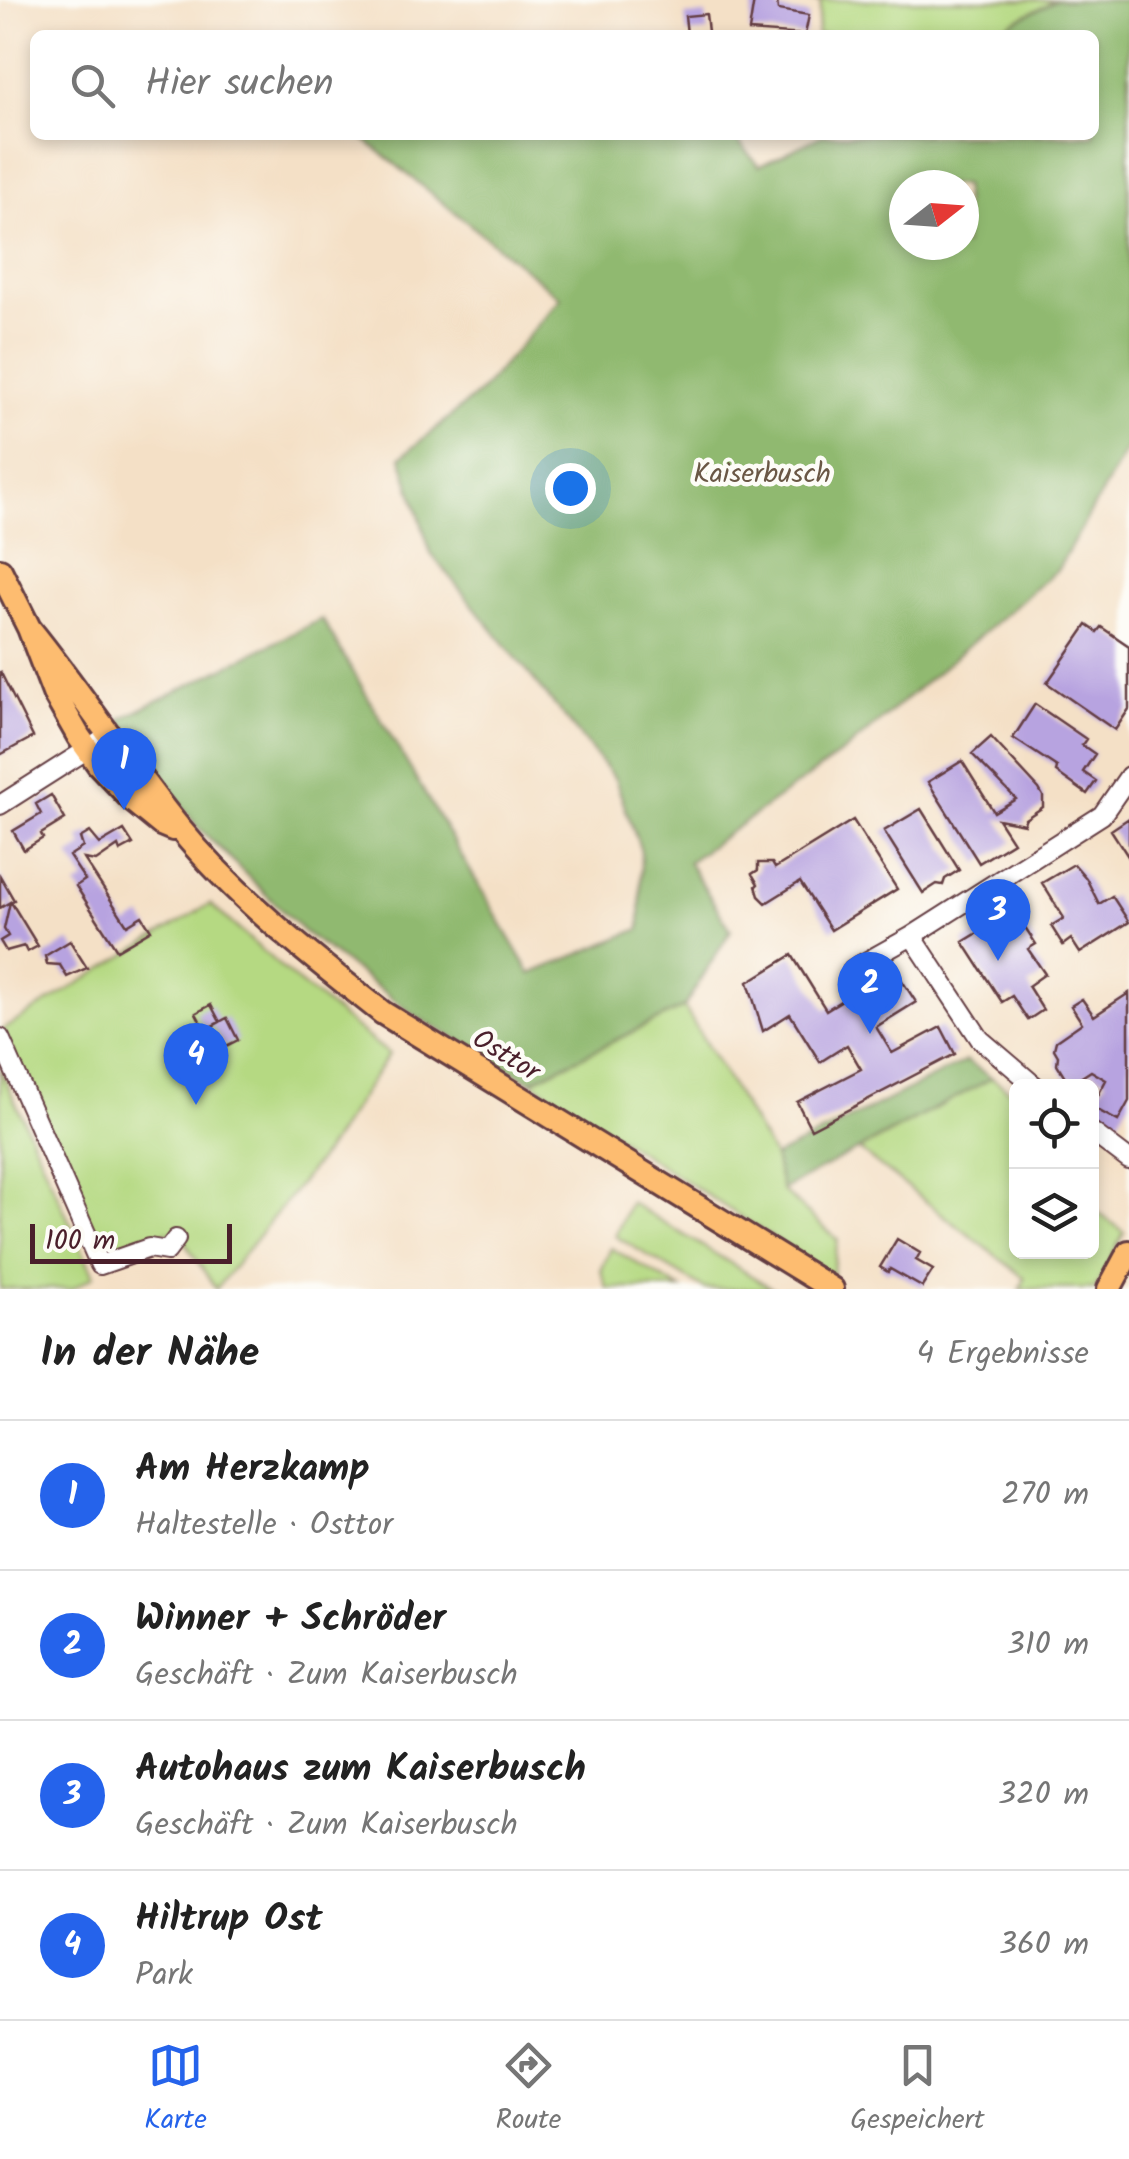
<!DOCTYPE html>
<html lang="de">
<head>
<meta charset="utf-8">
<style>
	body { margin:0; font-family:Kalam,sans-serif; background:#f6f6f6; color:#222 }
	.controls { position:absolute; right:30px; bottom:30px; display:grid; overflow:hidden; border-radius:15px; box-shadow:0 5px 15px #0003 }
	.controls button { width:90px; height:90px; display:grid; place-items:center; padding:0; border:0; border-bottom:2px solid #e0e0e0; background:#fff; color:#222; font:50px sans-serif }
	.compass { position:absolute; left:889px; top:170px; width:90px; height:90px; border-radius:50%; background:#fff; box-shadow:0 5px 15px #0003; rotate:73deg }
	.scale { position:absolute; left:30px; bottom:25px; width:202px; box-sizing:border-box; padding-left:10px; border:5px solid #4a1f2b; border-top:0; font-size:28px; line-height:35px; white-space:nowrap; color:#4a1f2b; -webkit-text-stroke:8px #fdfcf7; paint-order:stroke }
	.you { position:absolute; left:570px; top:488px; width:35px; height:35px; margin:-25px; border:8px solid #fff; border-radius:50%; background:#1a73e8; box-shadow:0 0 0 15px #1a73e833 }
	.badge { display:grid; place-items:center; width:65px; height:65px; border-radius:50%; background:#2563eb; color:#fff; font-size:32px; font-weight:700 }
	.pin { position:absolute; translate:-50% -82px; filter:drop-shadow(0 2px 5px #0008) }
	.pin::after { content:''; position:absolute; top:52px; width:35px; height:30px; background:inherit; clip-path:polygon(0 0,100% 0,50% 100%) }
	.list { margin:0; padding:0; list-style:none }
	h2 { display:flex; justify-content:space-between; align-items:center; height:130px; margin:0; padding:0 40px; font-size:42px }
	h2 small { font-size:32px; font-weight:400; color:#767676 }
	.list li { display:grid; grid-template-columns:65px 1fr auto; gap:30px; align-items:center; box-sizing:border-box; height:150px; padding:0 40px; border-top:2px solid #e0e0e0 }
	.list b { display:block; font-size:38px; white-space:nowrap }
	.list p { margin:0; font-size:32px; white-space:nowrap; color:#767676 }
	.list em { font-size:32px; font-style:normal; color:#767676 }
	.icon { flex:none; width:55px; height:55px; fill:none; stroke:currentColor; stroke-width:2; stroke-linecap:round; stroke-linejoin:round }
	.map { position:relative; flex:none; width:1129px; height:1289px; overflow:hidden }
	.search { position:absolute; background:#fff; box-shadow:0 5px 15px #0003; left:30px; right:30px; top:30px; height:110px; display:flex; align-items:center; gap:25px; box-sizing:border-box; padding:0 35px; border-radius:15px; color:#767676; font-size:38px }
	.sheet { height:730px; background:#fff }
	nav { display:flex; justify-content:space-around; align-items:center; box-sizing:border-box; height:140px; border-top:2px solid #e0e0e0; background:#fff; font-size:28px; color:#767676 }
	nav a { display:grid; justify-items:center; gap:5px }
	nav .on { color:#2563eb }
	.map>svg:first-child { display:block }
	.green { fill:#b5d982; stroke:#807c56; stroke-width:2.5 }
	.forest { fill:#90b970; stroke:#6d6c4e; stroke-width:2.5; fill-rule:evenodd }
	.building { fill:#b7a3e0 }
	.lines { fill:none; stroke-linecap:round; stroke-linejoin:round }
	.minor-casing { stroke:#643c42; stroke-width:22 }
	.major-casing { stroke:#643c42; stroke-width:28 }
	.minor { stroke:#fff; stroke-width:18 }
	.major { stroke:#fdbc6f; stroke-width:22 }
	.labels { text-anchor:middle; stroke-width:9; stroke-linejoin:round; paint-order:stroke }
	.park-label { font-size:28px; fill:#6a5745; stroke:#fdfcf7 }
	.street-label { font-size:28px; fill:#4a1f2b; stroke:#fdfcf7 }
</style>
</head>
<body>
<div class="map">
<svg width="1129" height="1289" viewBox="0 0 1129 1289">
	<rect width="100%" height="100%" fill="#fdfcf7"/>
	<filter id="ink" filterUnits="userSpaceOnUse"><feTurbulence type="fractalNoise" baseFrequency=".01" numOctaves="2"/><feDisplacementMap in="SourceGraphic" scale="20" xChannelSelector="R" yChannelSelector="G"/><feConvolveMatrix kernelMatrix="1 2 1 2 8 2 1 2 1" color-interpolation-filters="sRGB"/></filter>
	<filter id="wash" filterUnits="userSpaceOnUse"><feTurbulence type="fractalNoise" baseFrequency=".0048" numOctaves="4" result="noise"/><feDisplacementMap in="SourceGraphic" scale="40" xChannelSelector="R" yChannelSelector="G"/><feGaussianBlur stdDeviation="2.25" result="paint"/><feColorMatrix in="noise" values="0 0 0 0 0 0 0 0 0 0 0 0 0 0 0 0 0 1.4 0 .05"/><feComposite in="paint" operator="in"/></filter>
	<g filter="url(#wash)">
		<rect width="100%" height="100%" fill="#f4e0c6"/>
		<path class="green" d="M807,0H1056L987,35H817L821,2Z
			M210,904L292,977L389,1054L325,1152L216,1289L182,1238L167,1232L102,1254L2,1030Z
			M684,1007L774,1157L782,1190L838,1240L832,1276L531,1081Z
			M0,1068L94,1276L71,1289H0Z
			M992,1078L1016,1095V1252H1092V1208L1124,1232L1095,1289H1020L1025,1278L859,1150Z
			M630,1202L773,1289H705L615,1236Z
			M611,1248L681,1289L607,1288L601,1271Z"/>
		<path class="forest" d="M1056,0H1129V445L1058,569L846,750L688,862L731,930L684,1007L531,1081L417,1017L303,931L195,824L119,720L322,619L531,974L640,929L641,851L615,779L431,554L401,457L480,392L561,298L359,135H733L759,166L823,135H1094V35H987ZM904,185H964V245H904Z
			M966,1061L992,1078L782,1190L774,1157Z"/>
		<g id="blocks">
			<path class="building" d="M754,0H777L778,10L809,15L805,35L749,31Z
				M706,14L708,32L687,34L685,16Z
				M1087,625L1097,632L1101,627L1129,646V709L1115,730L1047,683Z
				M0,671L33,737L0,755Z
				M1035,704L1086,739L1082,745L1095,754L1083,772L1096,781L1087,794L1056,772L1057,767L1013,738Z
				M991,737L1039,789L1043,796V807L1025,819L1024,824L998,819L1013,842L979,863L928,782L962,761L994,812L1016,799L972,754Z
				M51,795L65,819L41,834L43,838L24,850L13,831L41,814L36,804Z
				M921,809L959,870L945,879L943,885L937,884L923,893L884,831Z
				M1129,818V858L1111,830Z
				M853,820L897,889L831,930L800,882L766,903L759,896L756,886L758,884L752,874L758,870V863H772L775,868Z
				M124,830L133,844L120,851L118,846L96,861L84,859L127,925L142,916L151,930L117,950L76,886L85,880L69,856L83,847L80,838L90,832L100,844Z
				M1074,864L1086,878L1099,904L1112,896L1129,922L1080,953L1071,939L1063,945L1051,926L1064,918L1042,883Z
				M0,876L14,900L11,902L38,946L27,952L24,946L6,951L0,941L8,936L4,929L10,902L0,908Z
				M1008,901L1036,944L1028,949L1045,974L1028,986L1043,1010L1028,1020L1012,996L1002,1002L963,942L989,926L983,917Z
				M70,941L87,968L67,977L60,965L47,964L45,956Z
				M792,955L826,1010L881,976L886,984L899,976L916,1002L876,1027L892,1053L941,1027L955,1054L811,1129L797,1102L861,1069L847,1045L820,1062L790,1014L763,1031L748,982Z
				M1129,993V1101L1118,1121L1092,1107L1106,1080L1091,1071L1077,1080L1065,1077L1057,1064L1058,1056L1054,1049L1056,1041L1082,1023L1071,1006L1082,999L1094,1016Z
				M211,1005L220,1022L205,1030L196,1013Z
				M227,1018L238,1040L224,1047L212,1026Z
				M897,1239L920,1253L916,1260L933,1270L922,1287L890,1269L888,1272L880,1267Z"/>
		</g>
	</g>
	<g filter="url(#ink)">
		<use href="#blocks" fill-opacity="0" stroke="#643c42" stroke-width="2.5"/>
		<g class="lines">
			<g class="minor-casing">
				<path id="minor" d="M0,805L110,735
					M912,936L980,1039L1035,1086
					M853,969L912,936L1102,815L1129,776
					M0,1038L100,1265L149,1248L167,1251L176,1239
					M1092,1132L1129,1160"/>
			</g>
			<g class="major-casing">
				<path id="major" d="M0,570L29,628L54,693L79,737L99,765L134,802L161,824L173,829
					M29,628C82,693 127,764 180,829C238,900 312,957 383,1013L832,1289
					M1109,1289L1129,1252"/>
			</g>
			<use href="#minor" class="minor"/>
			<use href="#major" class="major"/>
		</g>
	</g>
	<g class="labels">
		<g class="park-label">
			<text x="762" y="482">Kaiserbusch</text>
		</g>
		<g class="street-label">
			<text transform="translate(507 1054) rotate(32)" y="10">Osttor</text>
		</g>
	</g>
</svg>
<div class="controls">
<button><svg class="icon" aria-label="locate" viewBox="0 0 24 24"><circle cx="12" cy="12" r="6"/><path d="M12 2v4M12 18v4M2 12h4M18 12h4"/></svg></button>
<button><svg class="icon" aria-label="layers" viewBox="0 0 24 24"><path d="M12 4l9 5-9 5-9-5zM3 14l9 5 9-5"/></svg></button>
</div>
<svg class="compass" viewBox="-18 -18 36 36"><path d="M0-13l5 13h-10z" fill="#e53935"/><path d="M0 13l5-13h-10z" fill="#767676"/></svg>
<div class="scale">100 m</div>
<div class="you"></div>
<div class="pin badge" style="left:124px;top:810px">1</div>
<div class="pin badge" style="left:870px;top:1034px">2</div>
<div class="pin badge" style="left:998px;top:961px">3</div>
<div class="pin badge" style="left:196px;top:1105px">4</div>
<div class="search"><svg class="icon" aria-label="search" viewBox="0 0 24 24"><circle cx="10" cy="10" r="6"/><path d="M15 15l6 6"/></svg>Hier suchen</div>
</div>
<section class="sheet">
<h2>In der Nähe<small>4 Ergebnisse</small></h2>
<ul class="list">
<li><span class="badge">1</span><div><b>Am Herzkamp</b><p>Haltestelle · Osttor</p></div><em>270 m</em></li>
<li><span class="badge">2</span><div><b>Winner + Schröder</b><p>Geschäft · Zum Kaiserbusch</p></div><em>310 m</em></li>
<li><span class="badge">3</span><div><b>Autohaus zum Kaiserbusch</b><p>Geschäft · Zum Kaiserbusch</p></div><em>320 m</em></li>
<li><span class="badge">4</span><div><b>Hiltrup Ost</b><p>Park</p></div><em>360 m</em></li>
</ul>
</section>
<nav>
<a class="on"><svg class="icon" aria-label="map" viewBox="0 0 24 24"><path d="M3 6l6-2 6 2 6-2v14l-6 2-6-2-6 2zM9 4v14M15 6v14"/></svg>Karte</a>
<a><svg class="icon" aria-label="directions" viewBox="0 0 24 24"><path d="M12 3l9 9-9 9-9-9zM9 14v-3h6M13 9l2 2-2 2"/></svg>Route</a>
<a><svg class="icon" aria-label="saved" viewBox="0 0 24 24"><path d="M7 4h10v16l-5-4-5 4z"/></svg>Gespeichert</a>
</nav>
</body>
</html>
